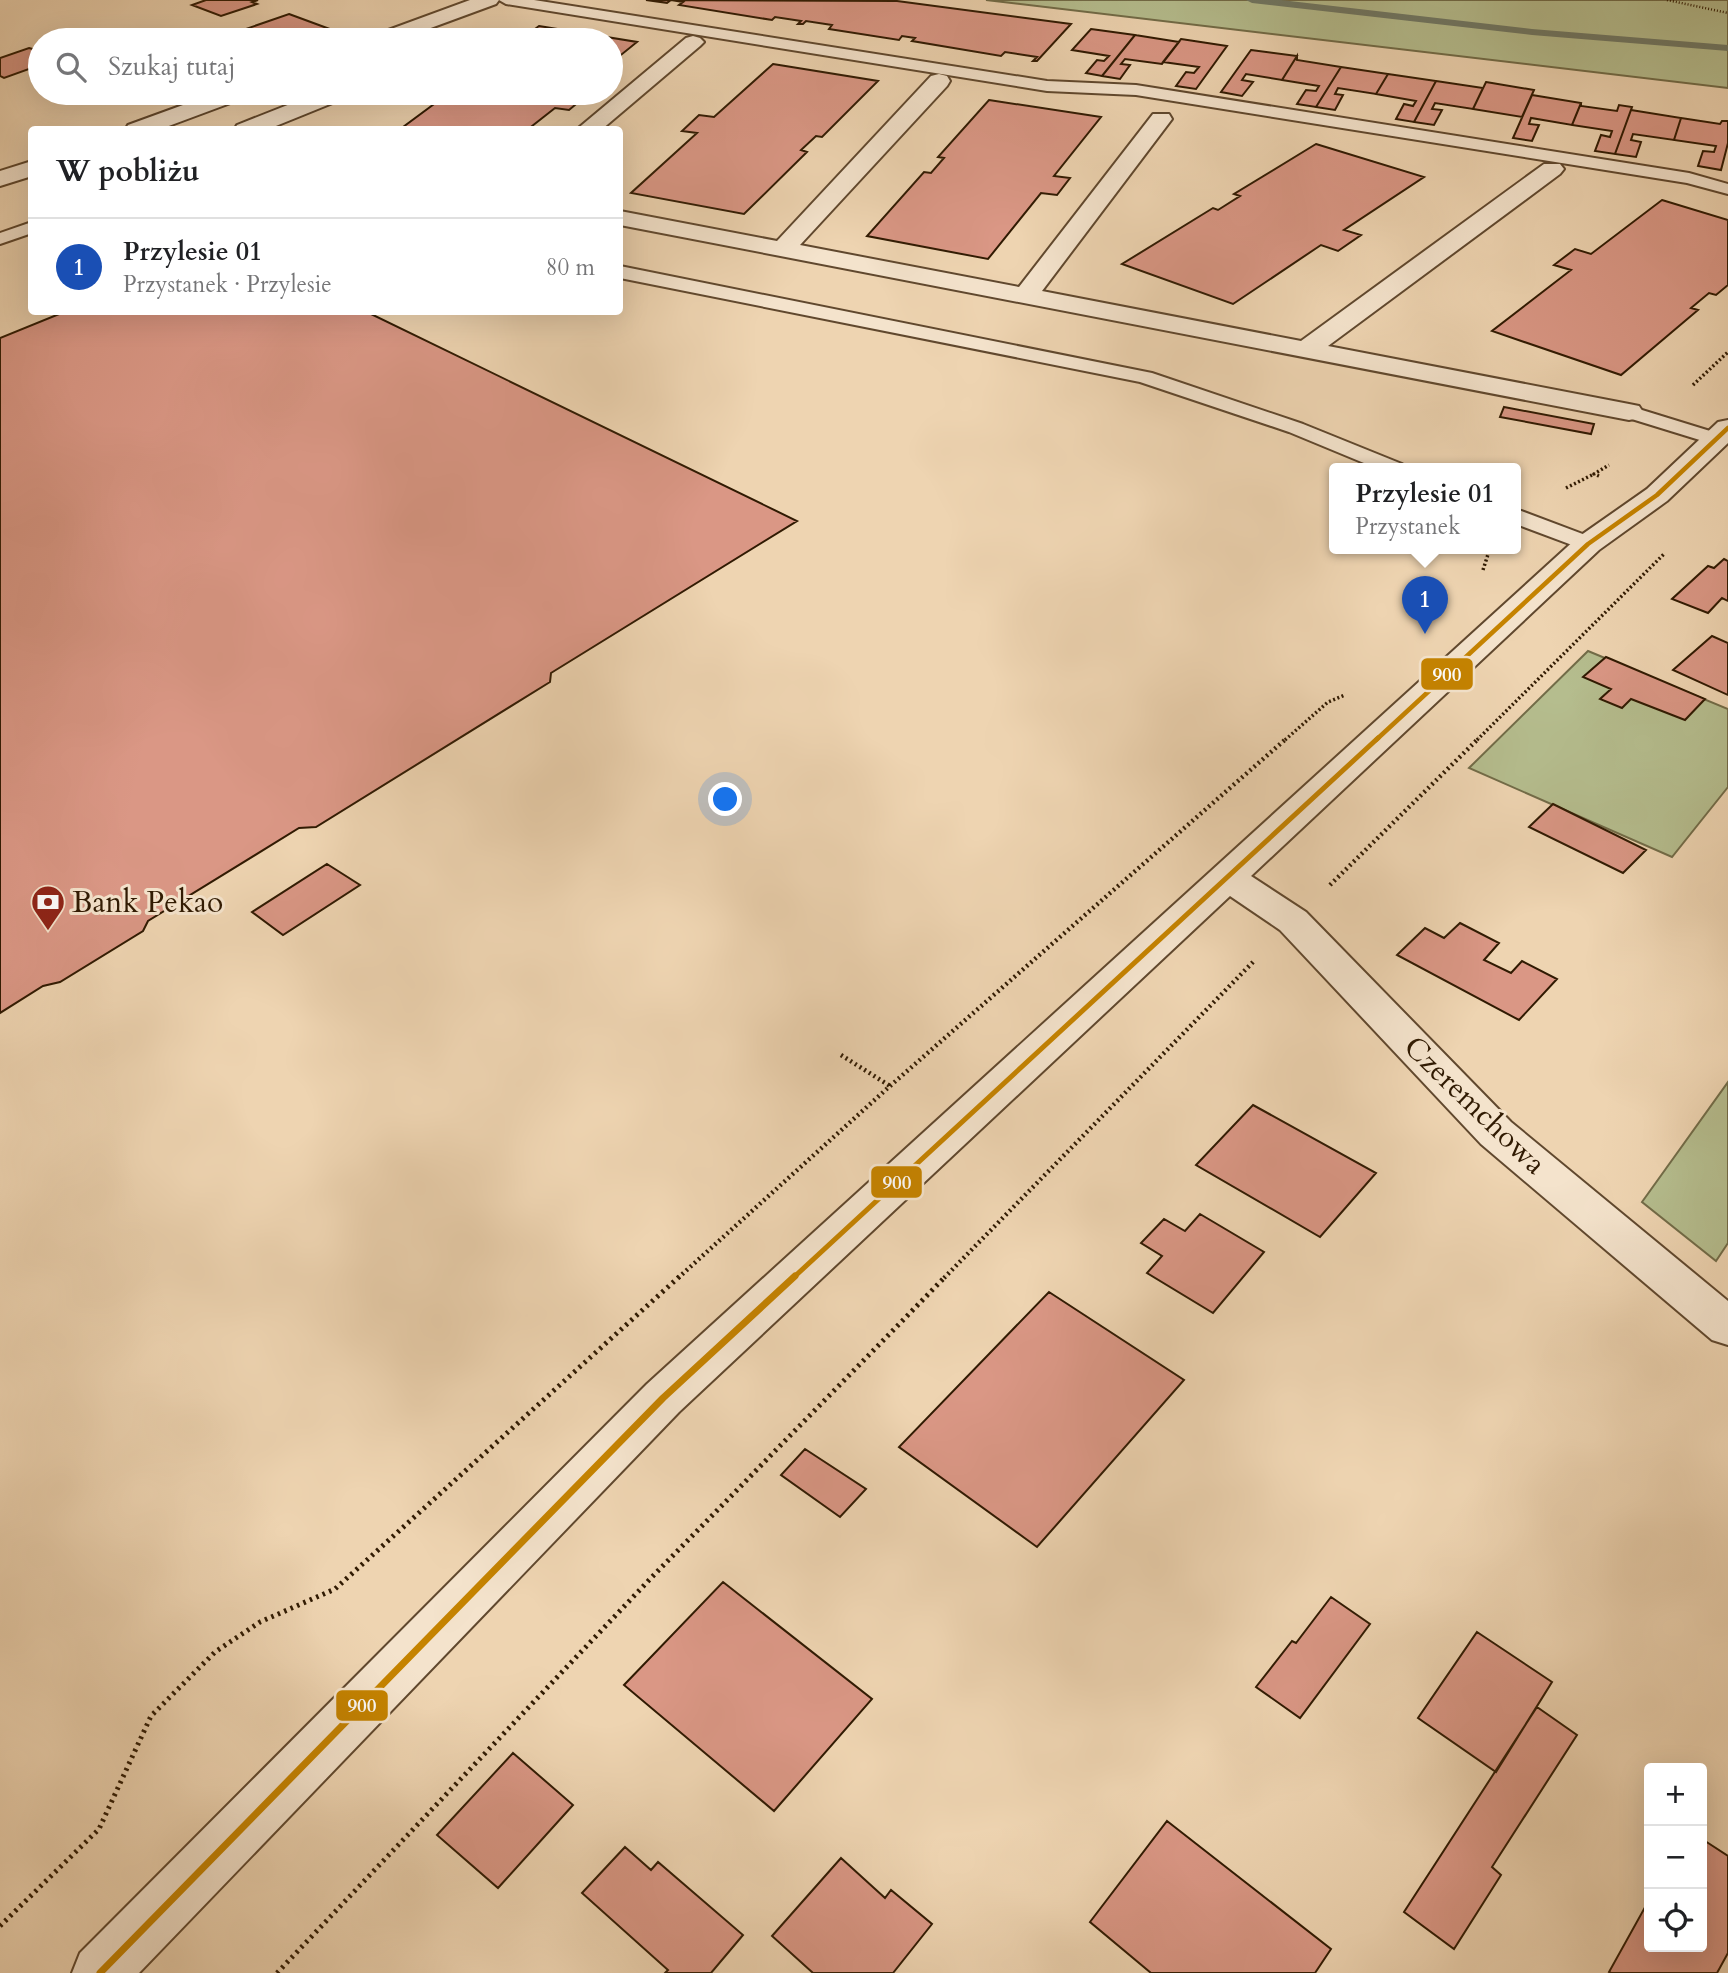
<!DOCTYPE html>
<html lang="pl">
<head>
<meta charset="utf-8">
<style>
	body { margin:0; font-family:Cardo,serif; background:#f2f2f2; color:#202124 }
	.controls { position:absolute; right:21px; bottom:21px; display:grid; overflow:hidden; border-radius:7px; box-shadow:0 7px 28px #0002 }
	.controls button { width:63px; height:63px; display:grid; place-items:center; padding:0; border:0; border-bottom:2px solid #e0e0e0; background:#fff; color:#202124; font:35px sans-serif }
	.you { position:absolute; left:726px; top:800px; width:24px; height:24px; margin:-18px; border:5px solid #fff; border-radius:50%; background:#1a73e8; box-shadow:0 0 0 10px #1a73e833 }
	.badge { display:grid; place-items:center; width:46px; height:46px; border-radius:50%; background:#8f2418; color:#fff; font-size:23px; font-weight:700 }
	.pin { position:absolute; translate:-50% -58px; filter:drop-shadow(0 2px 4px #0008) }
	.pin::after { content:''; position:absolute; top:37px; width:24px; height:21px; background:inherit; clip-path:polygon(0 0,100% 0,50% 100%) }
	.popup { position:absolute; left:1329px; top:463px; width:192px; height:91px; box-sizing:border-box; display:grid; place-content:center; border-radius:7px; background:#fff; filter:drop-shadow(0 2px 5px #0005); font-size:23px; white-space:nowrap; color:#757577 }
	.popup b { font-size:26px; color:#202124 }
	.popup::after { content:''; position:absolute; left:50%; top:100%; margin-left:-14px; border:14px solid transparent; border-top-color:#fff }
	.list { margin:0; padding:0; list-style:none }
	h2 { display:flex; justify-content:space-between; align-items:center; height:91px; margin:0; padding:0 28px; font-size:30px }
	h2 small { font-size:23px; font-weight:400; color:#757577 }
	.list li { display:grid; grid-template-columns:46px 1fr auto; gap:21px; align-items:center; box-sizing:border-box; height:98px; padding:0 28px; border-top:2px solid #e0e0e0 }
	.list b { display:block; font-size:26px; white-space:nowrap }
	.list p { margin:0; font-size:23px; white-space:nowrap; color:#757577 }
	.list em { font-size:23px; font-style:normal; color:#757577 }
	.icon { flex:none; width:38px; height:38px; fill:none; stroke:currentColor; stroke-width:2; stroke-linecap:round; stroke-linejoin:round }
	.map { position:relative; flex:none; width:1728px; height:1973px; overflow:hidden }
	.search { position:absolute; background:#fff; box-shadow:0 7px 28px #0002; left:28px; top:28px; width:595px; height:77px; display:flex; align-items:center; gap:18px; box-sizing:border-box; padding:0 24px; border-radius:38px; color:#757577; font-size:26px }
	.panel { position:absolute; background:#fff; box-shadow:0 7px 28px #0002; left:28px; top:126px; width:595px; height:189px; border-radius:7px }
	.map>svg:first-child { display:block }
	.green { fill:#b5bd8e; stroke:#726c48; stroke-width:2 }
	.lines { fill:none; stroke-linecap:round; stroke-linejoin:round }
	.stream { fill:#707966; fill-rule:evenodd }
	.building { fill:#da9785; stroke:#301a02; stroke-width:2 }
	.service-casing { stroke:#60482e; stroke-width:4 }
	.minor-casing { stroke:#60482e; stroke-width:4 }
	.path-far3 { stroke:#301a02; stroke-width:2.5; stroke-dasharray:1 2; stroke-linecap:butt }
	.path-far2 { stroke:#301a02; stroke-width:3.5; stroke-dasharray:2 2.5; stroke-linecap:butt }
	.path-far1 { stroke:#301a02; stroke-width:4.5; stroke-dasharray:2 3.5; stroke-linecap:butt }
	.path { stroke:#301a02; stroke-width:5; stroke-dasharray:2.5 4.5; stroke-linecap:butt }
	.service { fill:#f4e3cc; fill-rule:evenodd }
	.minor { fill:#f4e3cc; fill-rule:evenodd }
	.bus-1-far2-casing { stroke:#f4e3cc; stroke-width:9 }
	.bus-1-far1-casing { stroke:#f4e3cc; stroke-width:10 }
	.bus-1-casing { stroke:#f4e3cc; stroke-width:12 }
	.bus-1-far2 { stroke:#c58300; stroke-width:4.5 }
	.bus-1-far1 { stroke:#c58300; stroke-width:5 }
	.bus-1 { stroke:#c58300; stroke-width:7 }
	.labels { text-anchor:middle; stroke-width:6; stroke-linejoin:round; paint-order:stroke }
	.poi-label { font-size:30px; fill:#301a02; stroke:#f4e3cc; text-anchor:start }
	.street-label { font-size:30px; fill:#301a02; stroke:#f4e3cc }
	.line-badge { stroke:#f4e3cc; stroke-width:2.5 }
	.badge-label { font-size:19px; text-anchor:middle; font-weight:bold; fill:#fff }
</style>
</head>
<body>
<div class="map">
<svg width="1728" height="1973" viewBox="0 0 1728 1973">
	<rect width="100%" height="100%" fill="#eed4b1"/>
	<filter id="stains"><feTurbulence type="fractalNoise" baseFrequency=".00286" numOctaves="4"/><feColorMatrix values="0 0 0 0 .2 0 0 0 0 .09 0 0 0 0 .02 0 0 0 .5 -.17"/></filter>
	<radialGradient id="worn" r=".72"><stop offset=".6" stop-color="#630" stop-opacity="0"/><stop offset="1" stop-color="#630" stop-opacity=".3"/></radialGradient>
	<path class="green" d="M986,0H1728V88Z
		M1588,651L1728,709V787L1672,857L1469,768Z
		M1728,1082V1243L1716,1261L1642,1202Z"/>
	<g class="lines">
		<path class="stream" d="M1246,0H1281L1532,29L1728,45V51L1532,35L1252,3Z"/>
	</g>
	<path class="building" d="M206,0H258L252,2L257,4L221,16L192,5Z
		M646,0L897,1L1071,24L1037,61H1033L1037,57L1005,52L1001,56L912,41L915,38L902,36L899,40L829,29L832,25L806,21L803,24H798L801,21L775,17L772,20L679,5L683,2L671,0L667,3Z
		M289,14L327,28L290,40H214Z
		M539,26L637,42L611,63V40H520Z
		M1091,29L1135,35L1102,76L1086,73L1097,60L1104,61L1109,56L1072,50Z
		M1135,35L1179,42L1162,64L1125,59L1121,64L1130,65L1120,79L1102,76Z
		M1181,39L1227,46L1196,89L1176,86L1186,72L1194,73L1199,67L1163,62Z
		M29,48L40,51V68L37,66L4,78L0,76V58Z
		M1251,50L1297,56L1282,80L1246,74L1242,80L1253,82L1242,96L1221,92Z
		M1297,56V60L1341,67L1316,107L1297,104L1306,90L1316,91L1319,86L1282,80Z
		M773,64L878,81L822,137L816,136L801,150L807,152L744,214L631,193L697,133L682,131L699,115L714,117Z
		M1341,67L1388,74L1376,94L1338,88L1335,94L1343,95L1335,110L1316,107Z
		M1388,74L1436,81L1414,122L1396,119L1404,104L1413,106L1416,101L1376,94Z
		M1436,81L1483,88L1473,109L1435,103L1432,109L1442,110L1434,125L1414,122Z
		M1486,82L1534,90L1522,117L1473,109Z
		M105,93H140L120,100Z
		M449,93H573L587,95L569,110L555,108L527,130H399Z
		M1532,95L1581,103L1572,125L1531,118L1529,124L1539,125L1532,141L1513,138Z
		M989,100L1101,117L1054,176L1070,178L1057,195L1041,193L988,259L867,236L924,172L931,173L944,158L938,157Z
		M1581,103V106L1617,111L1619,105L1632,107L1615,154L1595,151L1601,135L1610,137L1612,131L1572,125Z
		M1631,110L1681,118L1674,140L1633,134L1631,140L1641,142L1636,157L1615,154Z
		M1681,118L1720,124L1722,121H1728V143L1721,170L1698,166L1703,151L1714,152L1716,146L1674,140Z
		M1316,144L1424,177L1344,230L1361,235L1338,251L1321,245L1233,304L1122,264L1213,208L1218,210L1240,196L1234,194Z
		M1662,200L1728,220V285L1716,295L1709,293L1691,308L1698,310L1621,375L1492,331L1571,270L1554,265L1575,249L1591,254Z
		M64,312H367L797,521L551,673L550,682L316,827L299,828L148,921L143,931L60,982L43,986L0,1013V338Z
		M1504,407L1594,424L1591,434L1500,417Z
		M1724,559L1728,561V601L1722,598L1708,613L1672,599L1708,566L1714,568Z
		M1712,636L1728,643V695L1673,670Z
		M1606,657L1705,699L1685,720L1631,699L1622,708L1600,699L1611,689L1583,677Z
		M1553,804L1646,850L1623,873L1529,827Z
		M327,864L360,885L283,935L252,912Z
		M1460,923L1499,943L1484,960L1511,973L1522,961L1557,979L1519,1020L1397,955L1425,928L1444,938Z
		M1253,1105L1376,1173L1320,1237L1196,1165Z
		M1200,1214L1264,1252L1213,1313L1147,1273L1162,1256L1141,1243L1164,1219L1185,1231Z
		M1049,1292L1184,1380L1037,1547L899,1447Z
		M805,1449L866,1489L840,1517L781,1475Z
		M723,1582L872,1699L774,1811L624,1685Z
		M1331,1597L1370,1624L1300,1718L1256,1687L1292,1641L1296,1643Z
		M1477,1632L1552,1682L1496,1772L1418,1718Z
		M1537,1707L1577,1735L1492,1867L1501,1875L1454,1949L1404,1912Z
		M513,1753L573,1805L498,1888L437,1835Z
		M1167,1821L1331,1949L1315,1973H1151L1090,1922Z
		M1702,1839L1728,1856V1953L1717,1973H1611L1609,1972L1649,1900V1947H1702Z
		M625,1847L651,1870L658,1862L743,1935L711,1973H665L668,1970L582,1893Z
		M841,1858L885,1898L891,1890L932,1924L893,1973H813L772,1936Z"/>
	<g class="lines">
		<g class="service-casing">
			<path id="service" d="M499,0H534L1047,81L1136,85L1689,173L1728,184V194L1687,183L1136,95L1047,91L506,4Z
				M32,222V233L0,244V233Z
				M620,266L1152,373L1303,424L1402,464L1405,468H1376L1289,432L1140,382L620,278Z
				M1629,406L1723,435L1726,439L1723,443L1716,445L1622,416L1619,412L1622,408Z
				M1516,509L1596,539L1599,544L1596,549L1588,551L1516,524Z"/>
		</g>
		<g class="minor-casing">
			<path id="minor" d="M470,0H499L496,4L398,40H368L372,36Z
				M693,36L700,38L704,42L700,46L601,130H576L686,38Z
				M939,74L947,76L950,81L947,86L800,245L1019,287L1153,114H1169L1172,119L1042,291L1301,341L1544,164H1560L1564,169L1560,174L1328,346L1629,404L1639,406L1643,412L1639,418L1629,420L620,225V211L777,241L931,76Z
				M216,93H247L244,98L158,130H125L128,125Z
				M318,93H348L345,98L266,130H234L237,125Z
				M32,161V176L0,186V171Z
				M1728,420V443L1667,501L1599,550L1251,876L1306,912L1511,1122L1728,1301V1345L1712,1340L1481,1144L1280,930L1230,896L679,1412L139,1973H72L80,1953L647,1384L1577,538L1647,489L1718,422Z"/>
		</g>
		<path class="path-far3" d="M1667,0L1728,13"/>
		<path class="path-far2" d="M1693,385L1728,352
			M1599,476L1594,474L1609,465
			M1566,488L1594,474
			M1483,570L1490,548
			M1285,740L1328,702L1345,695
			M1477,740L1665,553"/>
		<path class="path-far1" d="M1330,885L1479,738
			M841,1055L890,1086
			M678,1278L890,1086L1287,738
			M944,1278L1255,960"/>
		<path class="path" d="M0,1926L99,1829L151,1716L215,1652L260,1622L335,1589L680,1276
			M277,1973L652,1577L946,1276"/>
		<use href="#service" class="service"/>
		<use href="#minor" class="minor"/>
		<g class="bus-1-far2-casing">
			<path id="bus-1-far2" d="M1376,740L1588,544L1657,495L1728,428"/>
		</g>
		<g class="bus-1-far1-casing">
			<path id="bus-1-far1" d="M793,1278L1378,738"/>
		</g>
		<g class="bus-1-casing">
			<path id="bus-1" d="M100,1973L663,1398L795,1276"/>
		</g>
		<use href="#bus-1-far2" class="bus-1-far2"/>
		<use href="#bus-1-far1" class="bus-1-far1"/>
		<use href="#bus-1" class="bus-1"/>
	</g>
	<defs>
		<g id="bank-pin" transform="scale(1.75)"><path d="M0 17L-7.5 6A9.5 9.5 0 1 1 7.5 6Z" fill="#8f2418" stroke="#f4e3cc"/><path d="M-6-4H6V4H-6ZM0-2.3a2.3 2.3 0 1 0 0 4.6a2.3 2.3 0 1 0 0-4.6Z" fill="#fff"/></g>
	</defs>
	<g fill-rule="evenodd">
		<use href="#bank-pin" x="48" y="902"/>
	</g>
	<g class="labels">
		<g class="poi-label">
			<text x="72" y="912">Bank Pekao</text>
		</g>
		<g class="street-label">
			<text transform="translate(1475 1105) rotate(44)" y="10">Czeremchowa</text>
		</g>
	</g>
	<g class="line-badge">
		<rect x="1420" y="657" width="54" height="34" rx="7" fill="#c58300"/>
		<rect x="870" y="1165" width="53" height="34" rx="7" fill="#c58300"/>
		<rect x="335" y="1689" width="54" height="33" rx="7" fill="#c58300"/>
	</g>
	<g class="badge-label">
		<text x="1447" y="681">900</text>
		<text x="897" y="1189">900</text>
		<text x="362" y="1712">900</text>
	</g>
	<rect width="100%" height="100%" filter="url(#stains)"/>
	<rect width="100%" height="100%" fill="url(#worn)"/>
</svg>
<div class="controls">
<button>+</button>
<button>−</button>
<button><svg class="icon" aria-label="locate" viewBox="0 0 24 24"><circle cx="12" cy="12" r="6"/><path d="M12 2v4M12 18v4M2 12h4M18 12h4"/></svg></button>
</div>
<div class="you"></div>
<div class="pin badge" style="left:1425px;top:634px;background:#1a4fb4">1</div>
<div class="popup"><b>Przylesie 01</b>Przystanek</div>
<div class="search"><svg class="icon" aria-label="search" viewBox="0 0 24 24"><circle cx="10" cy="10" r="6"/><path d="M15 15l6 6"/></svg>Szukaj tutaj</div>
<section class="panel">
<h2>W pobliżu<small></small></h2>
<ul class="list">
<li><span class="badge" style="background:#1a4fb4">1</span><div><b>Przylesie 01</b><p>Przystanek · Przylesie</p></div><em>80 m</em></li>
</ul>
</section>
</div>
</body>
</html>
